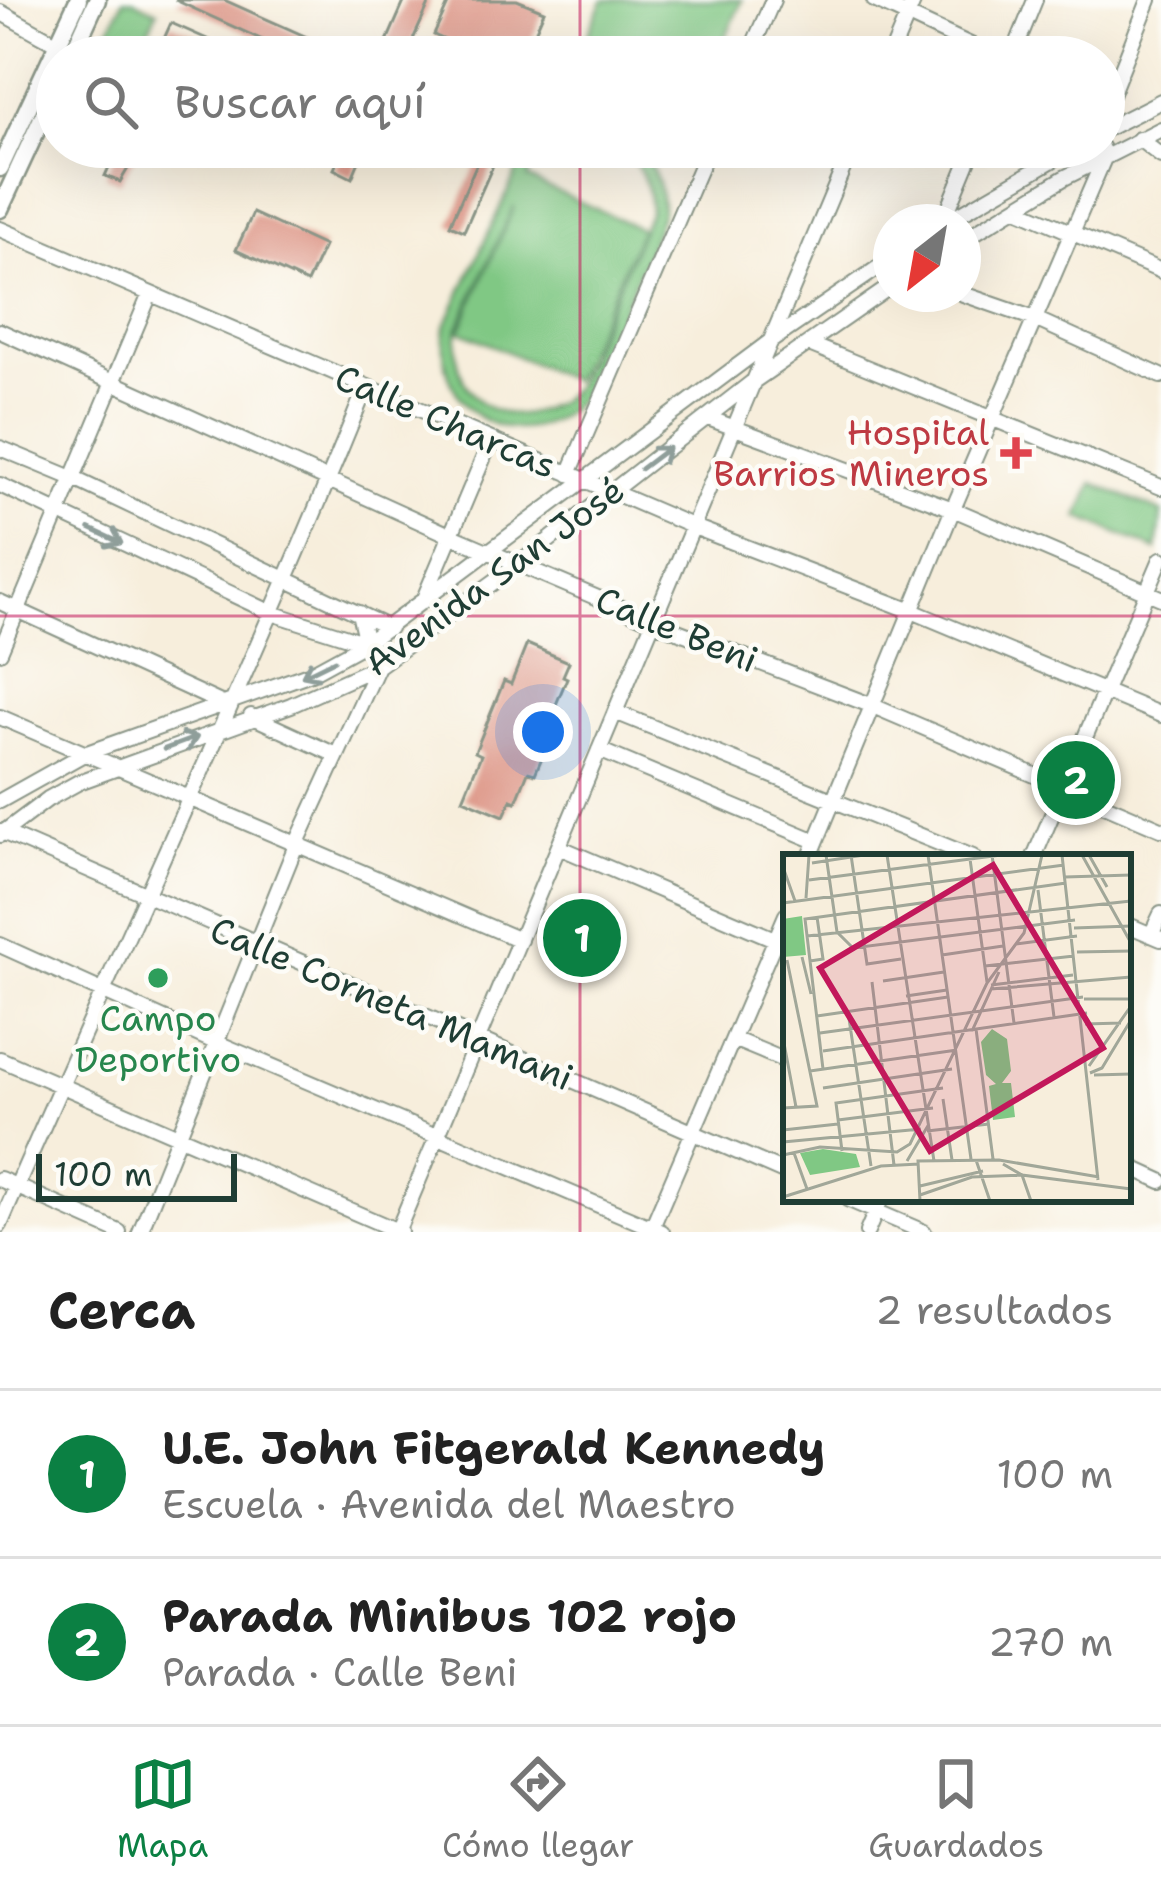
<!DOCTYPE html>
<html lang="es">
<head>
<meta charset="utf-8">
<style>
	body { margin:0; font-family:"Shantell Sans",sans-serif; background:#f2f2f2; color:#222 }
	.compass { position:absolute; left:873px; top:204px; width:108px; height:108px; border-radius:50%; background:#fff; box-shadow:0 12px 48px #0002; rotate:211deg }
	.scale { position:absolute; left:36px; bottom:30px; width:201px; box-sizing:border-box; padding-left:12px; border:6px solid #1f3d34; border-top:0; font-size:33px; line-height:42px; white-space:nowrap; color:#1f3d34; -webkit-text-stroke:9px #fdfcf7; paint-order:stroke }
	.you { position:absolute; left:543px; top:732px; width:42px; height:42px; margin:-30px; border:9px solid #fff; border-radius:50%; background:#1a73e8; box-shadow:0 0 0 18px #1a73e833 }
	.badge { display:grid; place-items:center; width:78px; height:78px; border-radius:50%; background:#0b8043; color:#fff; font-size:39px; font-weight:700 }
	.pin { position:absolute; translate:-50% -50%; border:6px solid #fff; box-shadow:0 3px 12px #0006 }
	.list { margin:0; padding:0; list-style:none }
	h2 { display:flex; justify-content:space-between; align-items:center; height:156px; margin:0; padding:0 48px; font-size:51px }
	h2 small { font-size:39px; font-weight:400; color:#767676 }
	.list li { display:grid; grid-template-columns:78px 1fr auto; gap:36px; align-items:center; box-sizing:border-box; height:168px; padding:0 48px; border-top:3px solid #e0e0e0 }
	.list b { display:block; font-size:45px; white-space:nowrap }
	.list p { margin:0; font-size:39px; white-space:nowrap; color:#767676 }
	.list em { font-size:39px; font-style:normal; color:#767676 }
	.icon { flex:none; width:66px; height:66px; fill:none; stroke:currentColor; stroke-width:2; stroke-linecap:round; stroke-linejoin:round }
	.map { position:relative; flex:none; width:1161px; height:1232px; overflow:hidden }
	.search { position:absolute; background:#fff; box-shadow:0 12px 48px #0002; left:36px; right:36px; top:36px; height:132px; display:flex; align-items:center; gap:30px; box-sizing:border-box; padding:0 42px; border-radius:66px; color:#767676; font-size:45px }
	.sheet { height:492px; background:#fff }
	nav { display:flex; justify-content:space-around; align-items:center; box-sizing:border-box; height:168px; border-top:3px solid #e0e0e0; background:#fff; font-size:33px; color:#767676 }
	nav a { display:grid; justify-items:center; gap:6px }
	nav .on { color:#0b8043 }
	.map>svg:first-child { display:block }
	.green { fill:#80c884; stroke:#50825c; stroke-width:3 }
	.building { fill:#de998a }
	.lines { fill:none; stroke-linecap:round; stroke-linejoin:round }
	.minor-casing { stroke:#8b9688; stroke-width:18 }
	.major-casing { stroke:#8b9688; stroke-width:21 }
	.minor { stroke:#fff; stroke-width:14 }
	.major { stroke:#fff; stroke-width:16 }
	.oneway { stroke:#8f9e9a }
	.grid { fill:none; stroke:#c2185b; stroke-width:3; stroke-opacity:0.55 }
	.health-dot { fill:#e0444e; stroke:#fdfcf7; stroke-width:4.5 }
	.leisure-dot { fill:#2e9e5b; stroke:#fdfcf7; stroke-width:4.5 }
	.labels { text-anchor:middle; stroke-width:9; stroke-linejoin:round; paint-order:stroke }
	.street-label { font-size:36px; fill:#1f3d34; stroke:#fdfcf7 }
	.health-label { font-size:36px; fill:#be3a42; stroke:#fdfcf7; text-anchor:end }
	.leisure-label { font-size:36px; fill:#27864d; stroke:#fdfcf7 }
	.inset-road { fill:none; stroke:#a1a799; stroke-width:3 }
	.view { fill:#c2185b; fill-opacity:0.15; stroke:#c2185b; stroke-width:6 }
	.inset-edge { fill:none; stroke:#1f3d34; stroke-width:6 }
</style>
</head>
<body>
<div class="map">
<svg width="1161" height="1232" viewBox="0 0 1161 1232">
	<rect width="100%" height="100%" fill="#fdfcf7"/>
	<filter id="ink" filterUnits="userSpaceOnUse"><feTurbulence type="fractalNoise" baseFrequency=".00833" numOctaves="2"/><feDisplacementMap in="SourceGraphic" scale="24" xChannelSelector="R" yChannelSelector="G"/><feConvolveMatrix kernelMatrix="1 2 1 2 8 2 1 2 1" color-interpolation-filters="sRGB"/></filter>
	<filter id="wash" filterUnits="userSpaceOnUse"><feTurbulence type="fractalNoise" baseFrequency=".004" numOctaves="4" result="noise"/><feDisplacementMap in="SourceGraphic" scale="48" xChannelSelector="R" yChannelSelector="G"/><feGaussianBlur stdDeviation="2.7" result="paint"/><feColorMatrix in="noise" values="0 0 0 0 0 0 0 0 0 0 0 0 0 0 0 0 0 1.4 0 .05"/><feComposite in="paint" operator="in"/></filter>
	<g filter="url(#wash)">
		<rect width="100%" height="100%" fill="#f7eedc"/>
		<path class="green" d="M123,0H133L157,11L136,57H111L99,51Z
			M603,0H742L717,57H578Z
			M534,147H556L533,165L527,178L641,229L573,381L460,331L514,206L458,328C445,409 522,444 576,385L650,210C648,182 641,161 615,147H638C654,168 662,184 662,211C649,256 627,298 609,340C600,359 594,383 580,399C519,465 432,413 445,327L517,171Z
			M1093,483L1161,512L1157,550L1079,517Z"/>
		<g id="blocks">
			<path class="building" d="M175,0H224L352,57H300Z
				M405,0H431L405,57H380Z
				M450,0H517L544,11L524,57H483L434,35Z
				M171,23L223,46L248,57H156Z
				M118,147L139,150L120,182L105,176Z
				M344,147H365L352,178L334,169Z
				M484,147H501L464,231L450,225Z
				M253,213L324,246L307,283L236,250Z
				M527,644L569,662L563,676L567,678L555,707L562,710L535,774L528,772L516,802L511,800L504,816L463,799L481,755L475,752L504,681L511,684Z"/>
		</g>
	</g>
	<g filter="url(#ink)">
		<use href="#blocks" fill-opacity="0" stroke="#8b9688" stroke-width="3"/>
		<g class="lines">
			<g class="minor-casing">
				<path id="minor" d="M874,0L996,57
					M0,12L58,44
					M748,57L773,0
					M890,57L914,0
					M1012,57L1035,0
					M1104,113L1149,0
					M1104,130L1161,101
					M1139,139L1161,156
					M1015,208L1161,271
					M943,222L974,147
					M946,222L1075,147
					M0,229L694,527L912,611L1161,715
					M963,240L1064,178L1161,129
					M963,294L1035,319L1161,376
					M0,331L452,536L654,622L873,706L1161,829
					M809,344L1161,487
					M708,418L953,509L1161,598
					M0,448L70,477L389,628
					M569,474L709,147
					M0,485L272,613L366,643
					M423,601L491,440
					M0,602L225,705
					M0,652L150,294
					M615,712L973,857
					M251,716L336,755
					M0,717L520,940
					M599,750L816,841
					M0,801L84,754L311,673L366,643L768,343L891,259
					M0,831L786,1173
					M0,835L48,799L79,782L291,705L378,666L520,563L751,383L891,286
					M559,847L786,944
					M810,857L953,509L1105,156L1101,147
					M1034,857L1161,559
					M1128,925L1161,939
					M1151,935L1161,914
					M0,945L215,1042L662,1232
					M733,1039L786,1061
					M0,1059L400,1232
					M1137,1170L1161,1181
					M0,1179L119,1232
					M847,1199L924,1232
					M0,1225C121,945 252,670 366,387
					M140,1232L296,845L378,666L366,643L359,613
					M397,1232L852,147
					M650,1232L786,915
					M867,1232L881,1199"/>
			</g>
			<g class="major-casing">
				<path id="major" d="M71,57L97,0
					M0,168L78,0
					M0,209L57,86"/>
			</g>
			<use href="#minor" class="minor"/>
			<use href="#major" class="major"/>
		</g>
		<defs><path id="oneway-shaft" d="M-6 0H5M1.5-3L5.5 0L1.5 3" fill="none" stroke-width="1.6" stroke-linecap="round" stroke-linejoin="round" transform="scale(3)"/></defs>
		<g class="oneway">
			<use href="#oneway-shaft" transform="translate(655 458) rotate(-37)"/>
			<use href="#oneway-shaft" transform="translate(106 536) rotate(25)"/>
			<use href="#oneway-shaft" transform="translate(318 668) rotate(154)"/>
			<use href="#oneway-shaft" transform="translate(181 743) rotate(-20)"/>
		</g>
	</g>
	<path class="grid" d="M580,0V57M580,147V1232M0,616H1161"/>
	<path class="health-dot" d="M1010 435h12v12h12v12h-12v12h-12v-12h-12v-12h12z"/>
	<circle class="leisure-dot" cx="158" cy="978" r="12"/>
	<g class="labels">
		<g class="street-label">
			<text transform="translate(446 421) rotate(23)" y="13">Calle Charcas</text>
			<text transform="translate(494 576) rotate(-36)" y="13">Avenida San José</text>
			<text transform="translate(677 629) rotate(22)" y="13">Calle Beni</text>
			<text transform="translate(392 1003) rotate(23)" y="13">Calle Corneta Mamani</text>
		</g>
		<g class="health-label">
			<text x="989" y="445">Hospital<tspan x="989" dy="41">Barrios Mineros</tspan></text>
		</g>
		<g class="leisure-label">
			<text x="158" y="1031">Campo<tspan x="158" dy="41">Deportivo</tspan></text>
		</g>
	</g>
	<g transform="translate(783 854)">
		<rect width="348" height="348" fill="#f7eedc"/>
		<path d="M19,62L23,101L0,103V65ZM209,175L224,185L228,217L219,229H228L232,263L210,266L206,232L213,230L203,221L198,188ZM40,295L73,300L77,313L27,321L17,299Z" fill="#80c884"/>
		<path class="inset-road" d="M43,1L54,78L70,94L292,66M68,1L84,110L118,105M104,1L151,307M145,1L188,305M209,1L231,169M279,1L315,326M299,1L348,89M306,1L324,33M187,5L204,128M29,9L81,1M0,13L12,47M282,23L348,21M26,26L218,1M255,36L271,163M23,44L26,1M0,49L281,11M291,74L348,72M24,82L348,47M233,90L294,82M294,98L348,97M159,101L220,92M19,103L28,140M27,107L40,105L34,63M202,112L291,102M100,127L161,118M89,128L111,311M208,131L290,121M208,135L348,123M123,142L164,136M301,145H348M65,158L88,312M34,162L165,143M302,170L338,169M193,175L210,305M189,177L216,118M37,179L300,143M0,184L13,253M40,197L304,159M306,212L348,152M40,215L22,65L283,29M27,217L174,196M307,219L319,214L348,166M311,221L348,220M40,234L169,215M160,245L169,306M0,254L34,252L4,106M55,266L150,254M0,276L55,270M144,277L206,270M0,288L138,275M59,297L53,249L160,234M11,299L24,335M0,301L37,293L114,298L127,290L204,129L241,79L259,1M193,306L207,347M124,307L146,270M220,310L239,321L348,335M137,332L200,317M137,341L189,323L239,321L248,347M0,343L98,312L136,310M137,347L135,307L216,306L316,323"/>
		<path class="view" d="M210,11L320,194L147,297L37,114Z"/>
		<rect width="348" height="348" class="inset-edge"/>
	</g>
</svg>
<svg class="compass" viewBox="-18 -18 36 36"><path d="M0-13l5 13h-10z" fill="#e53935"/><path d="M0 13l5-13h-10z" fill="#767676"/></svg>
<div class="scale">100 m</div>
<div class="you"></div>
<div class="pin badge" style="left:582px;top:938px">1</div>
<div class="pin badge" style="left:1076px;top:780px">2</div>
<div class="search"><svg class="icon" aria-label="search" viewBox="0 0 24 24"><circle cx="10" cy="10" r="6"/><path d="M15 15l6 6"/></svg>Buscar aquí</div>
</div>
<section class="sheet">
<h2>Cerca<small>2 resultados</small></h2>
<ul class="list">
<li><span class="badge">1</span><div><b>U.E. John Fitgerald Kennedy</b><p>Escuela · Avenida del Maestro</p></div><em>100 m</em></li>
<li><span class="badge">2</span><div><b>Parada Minibus 102 rojo</b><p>Parada · Calle Beni</p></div><em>270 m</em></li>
</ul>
</section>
<nav>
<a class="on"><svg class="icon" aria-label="map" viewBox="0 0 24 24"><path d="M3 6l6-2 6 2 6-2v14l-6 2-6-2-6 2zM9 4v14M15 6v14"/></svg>Mapa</a>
<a><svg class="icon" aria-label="directions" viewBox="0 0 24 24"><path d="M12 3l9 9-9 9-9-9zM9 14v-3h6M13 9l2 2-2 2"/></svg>Cómo llegar</a>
<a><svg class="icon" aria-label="saved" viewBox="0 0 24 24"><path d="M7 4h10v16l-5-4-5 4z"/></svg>Guardados</a>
</nav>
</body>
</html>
